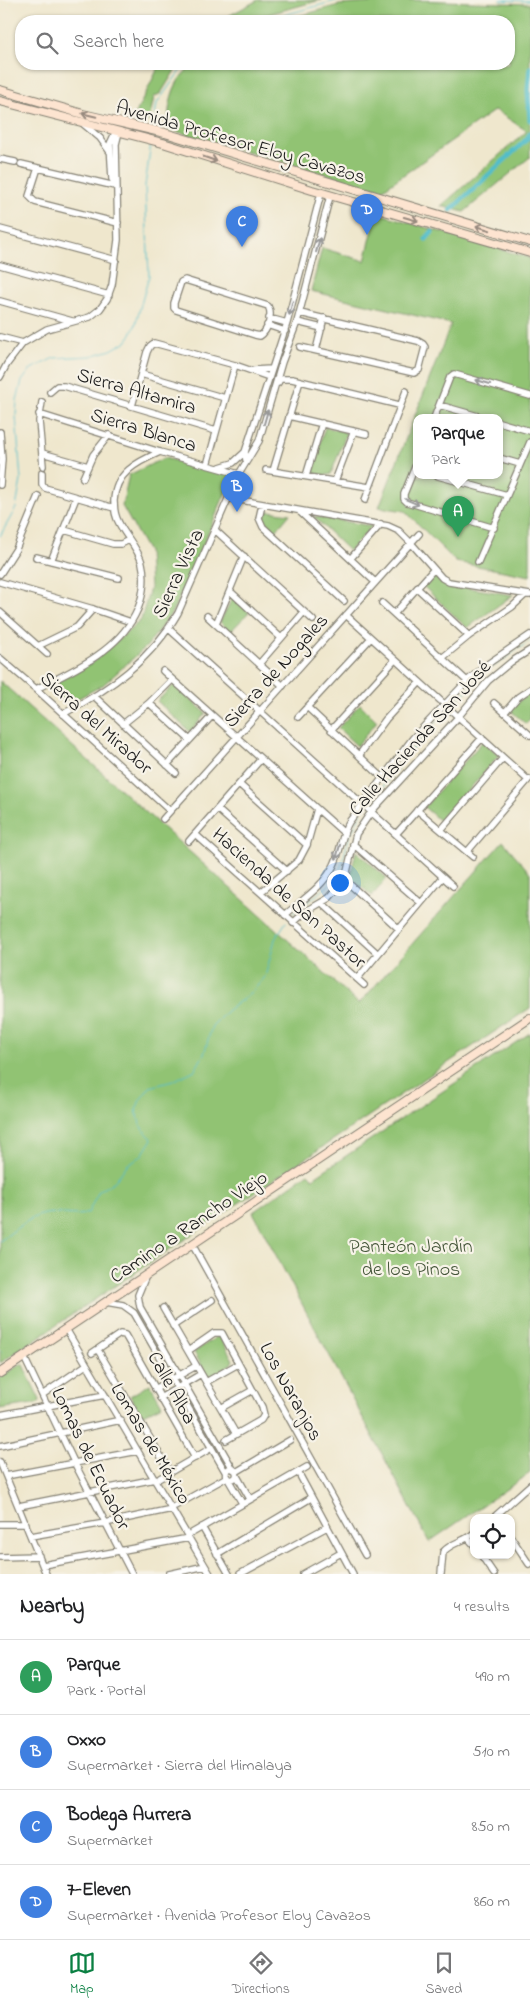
<!DOCTYPE html>
<html lang="en">
<head>
<meta charset="utf-8">
<style>
	body { margin:0; font-family:"Indie Flower",sans-serif; background:#f2f2f2; color:#202124 }
	.controls { position:absolute; right:15px; bottom:15px; display:grid; overflow:hidden; border-radius:10px; box-shadow:0 1px 4px #0004 }
	.controls button { width:45px; height:45px; display:grid; place-items:center; padding:0; border:0; border-bottom:1px solid #e0e0e0; background:#fff; color:#202124; font:25px sans-serif }
	.you { position:absolute; left:339px; top:882px; width:18px; height:18px; margin:-12px; border:4px solid #fff; border-radius:50%; background:#1a73e8; box-shadow:0 0 0 8px #1a73e833 }
	.badge { display:grid; place-items:center; width:32px; height:32px; border-radius:50%; background:#0b8043; color:#fff; font-size:16px; font-weight:700 }
	.pin { position:absolute; translate:-50% -41px; filter:drop-shadow(0 1px 2px #0008) }
	.pin::after { content:''; position:absolute; top:26px; width:18px; height:15px; background:inherit; clip-path:polygon(0 0,100% 0,50% 100%) }
	.popup { position:absolute; left:413px; top:414px; width:90px; height:65px; box-sizing:border-box; display:grid; place-content:center; border-radius:10px; background:#fff; filter:drop-shadow(0 1px 4px #0005); font-size:16px; white-space:nowrap; color:#757577 }
	.popup b { font-size:19px; color:#202124 }
	.popup::after { content:''; position:absolute; left:50%; top:100%; margin-left:-10px; border:10px solid transparent; border-top-color:#fff }
	.list { margin:0; padding:0; list-style:none }
	h2 { display:flex; justify-content:space-between; align-items:center; height:65px; margin:0; padding:0 20px; font-size:21px }
	h2 small { font-size:16px; font-weight:400; color:#757577 }
	.list li { display:grid; grid-template-columns:32px 1fr auto; gap:15px; align-items:center; box-sizing:border-box; height:75px; padding:0 20px; border-top:1px solid #e0e0e0 }
	.list b { display:block; font-size:19px; white-space:nowrap }
	.list p { margin:0; font-size:16px; white-space:nowrap; color:#757577 }
	.list em { font-size:16px; font-style:normal; color:#757577 }
	.icon { flex:none; width:28px; height:28px; fill:none; stroke:currentColor; stroke-width:2; stroke-linecap:round; stroke-linejoin:round }
	.map { position:relative; flex:none; width:530px; height:1574px; overflow:hidden }
	.search { position:absolute; background:#fff; box-shadow:0 1px 4px #0004; left:15px; right:15px; top:15px; height:55px; display:flex; align-items:center; gap:12px; box-sizing:border-box; padding:0 18px; border-radius:20px; color:#757577; font-size:19px }
	.sheet { height:365px; background:#fff }
	nav { display:flex; justify-content:space-around; align-items:center; box-sizing:border-box; height:70px; border-top:1px solid #e0e0e0; background:#fff; font-size:14px; color:#757577 }
	nav a { display:grid; justify-items:center; gap:2px }
	nav .on { color:#0b8043 }
	.map>svg:first-child { display:block }
	.green { fill:#91c373; stroke:#567048; fill-rule:evenodd }
	.lines { fill:none; stroke-linecap:round; stroke-linejoin:round }
	.stream { stroke:#51bdcb; stroke-width:1 }
	.canal { stroke:#51bdcb; stroke-width:5 }
	.street-casing { stroke:#868274; stroke-width:8 }
	.secondary-casing { stroke:#868274; stroke-width:10 }
	.street { stroke:#fff; stroke-width:5.5 }
	.secondary { stroke:#fde4d0; stroke-width:8 }
	.oneway { stroke:#988a7f }
	.oneway2 { stroke:#999 }
	.labels { text-anchor:middle; stroke-width:4.5; stroke-linejoin:round; paint-order:stroke }
	.street-label { font-size:20px; fill:#1c1c1c; stroke:#f7f3e8 }
	.park-label { font-size:20px; fill:#45563a; stroke:#f7f3e8 }
</style>
</head>
<body>
<div class="map">
<svg width="530" height="1574" viewBox="0 0 530 1574">
	<rect width="100%" height="100%" fill="#f7f3e8"/>
	<filter id="ink" filterUnits="userSpaceOnUse"><feTurbulence type="fractalNoise" baseFrequency=".02" numOctaves="2"/><feDisplacementMap in="SourceGraphic" scale="10" xChannelSelector="R" yChannelSelector="G"/><feConvolveMatrix kernelMatrix="1 2 1 2 8 2 1 2 1" color-interpolation-filters="sRGB"/></filter>
	<filter id="wash" filterUnits="userSpaceOnUse"><feTurbulence type="fractalNoise" baseFrequency=".0096" numOctaves="4" result="noise"/><feDisplacementMap in="SourceGraphic" scale="20" xChannelSelector="R" yChannelSelector="G"/><feGaussianBlur stdDeviation="1.12" result="paint"/><feColorMatrix in="noise" values="0 0 0 0 0 0 0 0 0 0 0 0 0 0 0 0 0 1.4 0 .05"/><feComposite in="paint" operator="in"/></filter>
	<g filter="url(#wash)">
		<rect width="100%" height="100%" fill="#efe7cd"/>
		<path class="green" d="M258,0H321L258,17L251,21H219Z
			M413,0L530,4V157L464,212L441,206L527,131L495,110L382,190L168,129C168,104 172,77 196,64H509V21H280L339,5Z
			M160,64H179L161,93L154,97L149,121L134,117Z
			M377,213L530,258V576L456,562L405,511L379,507L451,324L311,291L322,248L365,261ZM417,418H499V476H417Z
			M325,427L345,432L346,434L331,474C327,476 316,475 312,471Z
			M164,458L233,475L189,578L171,614L147,646L103,685L75,700L60,699L58,681L92,663L141,620L150,588L148,552L122,506L129,475Z
			M268,511L290,514L275,532L263,520Z
			M313,516L372,526L349,551Z
			M434,573L445,584L513,595L467,628L423,586Z
			M233,597L249,612L230,632L220,622Z
			M0,681L359,1004L503,841L530,873V1008L0,1363Z
			M174,685L206,713L190,732L157,701Z
			M530,691V719L526,724L510,710Z
			M360,704L377,721L357,746L338,728Z
			M483,741L499,755L441,822L424,807Z
			M356,851L387,878L372,896L350,877Z
			M530,1033V1473L429,1542L253,1212L308,1173L313,1178Z
			M218,1336L220,1337L233,1360L231,1364L210,1377L207,1376L194,1352Z
			M21,1364L23,1365L40,1400L39,1403L0,1409V1377Z
			M150,1384L162,1405L142,1415L130,1396Z"/>
		<g class="lines">
			<path class="stream" d="M501,0L530,1
				M262,21L339,0
				M153,127L157,103L185,64
				M0,536L16,508L21,480L16,416L17,400L22,381L31,369L54,358L91,356L111,350L127,341L135,326L149,276L145,186L151,143
				M454,704L484,673L530,641
				M371,802L416,744L446,712
				M293,913L327,887L341,867L349,837L362,812
				M0,1241C13,1232 28,1217 45,1214C60,1211 74,1218 88,1213L99,1191L115,1181L127,1165L142,1155L152,1139L141,1127L136,1110L140,1100L150,1087L173,1081L195,1070L204,1054L212,1026L228,1010L251,993L265,977L275,939L286,922
				M0,1349L2,1352"/>
			<path class="canal" d="M530,68L528,90L530,120
				M451,210L527,139L530,133
				M426,239L432,232"/>
		</g>
	</g>
	<g filter="url(#ink)">
		<g class="lines">
			<g class="street-casing">
				<path id="street" d="M82,123L100,138L110,152
					M0,159L15,162
					M21,164L38,168
					M115,183L112,179L110,144L116,131
					M115,186L38,168L29,196L35,202L118,223
					M0,229L116,260
					M0,265L109,295
					M185,280L268,306C273,314 268,331 260,336L255,335L176,310L174,308V303L181,282Z
					M0,301L72,321
					M300,313L418,341L423,344L425,347L419,370L414,373L300,347
					M269,318L287,323
					M297,322L322,328
					M267,325L285,331
					M0,337L23,343
					M316,350L324,318
					M254,370L271,369
					M141,374L225,398
					M0,377L7,364L23,343L47,329L90,317L100,309L107,299L112,285L118,240L116,144L119,132
					M278,383L280,379H292L399,405
					M50,392L57,386H64L216,431
					M42,402L39,421L43,466
					M439,405L485,418
					M132,406L147,352L150,346L154,343L235,365L269,377
					M39,414L160,452L239,474
					M289,416L366,434
					M434,418L450,377L454,374L530,396
					M499,422L530,431
					M0,432L2,459L0,485
					M42,453L88,466
					M499,458L520,464
					M246,460L245,452L287,323L321,193
					M417,462L404,494V499L407,502L494,528
					M207,465L235,365
					M220,467L233,463L245,452
					M266,470L369,487
					M273,471L300,381
					M42,473V484L45,488L114,508
					M306,476L322,423
					M438,476L507,495
					M83,478L93,455L109,435
					M335,481L354,431
					M229,498L388,526L399,531L411,543L442,578L449,582L530,595
					M365,500L406,391
					M262,505L259,518L263,527L344,601
					M300,512L375,582
					M64,530L113,544H121L129,540
					M215,530L313,620
					M36,557L119,578
					M351,558L381,524
					M51,561L76,498
					M478,562L530,442
					M0,574L16,549L38,496
					M0,582L93,609L131,622
					M417,588L469,636
					M230,591L281,638
					M382,603L467,681
					M0,612L47,654
					M394,614L434,569
					M346,615L528,780
					M207,616L283,686
					M216,624L244,556
					M169,629L453,886
					M38,646L77,627L93,609
					M0,658L36,689L170,811
					M442,658L469,636L512,607L525,595
					M259,664L304,612
					M163,671L344,833
					M36,689C72,671 116,652 135,615C143,600 146,579 142,563C138,548 126,537 119,523C115,516 114,509 114,501C115,473 137,462 160,452
					M95,697L176,773
					M149,703L190,740
					M494,703L530,735
					M307,707L383,778
					M505,712L518,697L530,689
					M63,714C110,689 151,660 178,613L239,474L259,441L282,362L297,322L330,196
					M298,717L371,638
					M123,724L149,703L172,680
					M331,730L395,660
					M360,754L386,719L420,682
					M167,765L212,716
					M239,784L307,845
					M217,809L287,871
					M417,810L473,857
					M163,819L419,534
					M441,830L503,758
					M195,834L364,985
					M396,834L482,738
					M189,841L261,759
					M353,844L421,903
					M467,852L529,779
					M345,880L399,929
					M261,892L299,860L307,845L317,809
					M322,903L378,954
					M285,915C303,899 323,887 334,865C341,851 341,835 349,822L413,738L467,681L489,663L530,635
					M293,923L305,912L329,898L345,880L356,834L371,812L459,716L488,681L511,662L530,650
					M357,979L443,877
					M192,1244L365,1555
					M145,1278L138,1295L140,1307L233,1469
					M106,1302L123,1305L134,1313L226,1473
					M163,1308L236,1434
					M173,1326L212,1300
					M66,1329L210,1574
					M98,1350L170,1472
					M188,1351L214,1333H222L262,1407L264,1415L261,1420L226,1440
					M92,1353L120,1334L125,1335L195,1458
					M24,1357L75,1464L132,1574
					M206,1382L238,1364
					M155,1389L196,1366
					M42,1395L86,1365
					M160,1398L201,1374
					M221,1408L253,1390
					M0,1415L105,1395
					M0,1446L121,1420
					M0,1462L46,1574
					M225.5 1474a5.5 5.5 0 1 1 11 0a5.5 5.5 0 1 1-11 0Z
					M236,1472L290,1440
					M298,1472L353,1574
					M6,1476L138,1451
					M237,1476L250,1499
					M160,1478L208,1450
					M228,1479L242,1503
					M19,1506L155,1479
					M175,1506L227,1477
					M493,1518L530,1485
					M0,1524H26
					M202,1527L229,1574
					M192,1533L307,1467
					M31,1536L105,1523L172,1509
					M511,1537L529,1564
					M468,1538L474,1545
					M217,1554L311,1498
					M481,1555L494,1574
					M0,1557L39,1556
					M43,1565L189,1538
					M169,1574L205,1566
					M240,1574L327,1527
					M303,1574L341,1553
					M441,1574L443,1552C452,1542 464,1542 474,1533"/>
			</g>
			<g class="secondary-casing">
				<path id="secondary" d="M0,90L83,114L165,133L530,242
					M0,101L163,143L312,190L530,253
					M0,1373L530,1018"/>
			</g>
			<use href="#street" class="street"/>
			<use href="#secondary" class="secondary"/>
		</g>
		<defs><path id="oneway-shaft" d="M-6 0H5M1.5-3L5.5 0L1.5 3" fill="none" stroke-width="1.6" stroke-linecap="round" stroke-linejoin="round" transform="scale(1.25)"/></defs>
		<g class="oneway">
			<use href="#oneway-shaft" transform="translate(89 115) rotate(-167)"/>
			<use href="#oneway-shaft" transform="translate(210 159) rotate(19)"/>
			<use href="#oneway-shaft" transform="translate(411 219) rotate(16)"/>
			<use href="#oneway-shaft" transform="translate(483 228) rotate(-163)"/>
		</g>
		<g class="oneway2">
			<use href="#oneway-shaft" transform="translate(318 245) rotate(-75)"/>
			<use href="#oneway-shaft" transform="translate(291 308) rotate(104)"/>
			<use href="#oneway-shaft" transform="translate(483 382) rotate(-164)"/>
			<use href="#oneway-shaft" transform="translate(266 417) rotate(-74)"/>
			<use href="#oneway-shaft" transform="translate(412 502) rotate(23)"/>
			<use href="#oneway-shaft" transform="translate(338 852) rotate(106)"/>
		</g>
	</g>
	<g class="labels">
		<g class="street-label">
			<text transform="translate(241 141) rotate(16)" y="7">Avenida Profesor Eloy Cavazos</text>
			<text transform="translate(137 390) rotate(16)" y="7">Sierra Altamira</text>
			<text transform="translate(144 429) rotate(17)" y="7">Sierra Blanca</text>
			<text transform="translate(177 573) rotate(-65)" y="7">Sierra Vista</text>
			<text transform="translate(275 670) rotate(-48)" y="7">Sierra de Nogales</text>
			<text transform="translate(97 722) rotate(42)" y="7">Sierra del Mirador</text>
			<text transform="translate(419 737) rotate(-48)" y="7">Calle Hacienda San José</text>
			<text transform="translate(290 897) rotate(42)" y="7">Hacienda de San Pastor</text>
			<text transform="translate(188 1226) rotate(-34)" y="7">Camino a Rancho Viejo</text>
			<text transform="translate(173 1387) rotate(61)" y="7">Calle Alba</text>
			<text transform="translate(292 1391) rotate(61)" y="7">Los Naranjos</text>
			<text transform="translate(152 1443) rotate(59)" y="7">Lomas de México</text>
			<text transform="translate(92 1458) rotate(64)" y="7">Lomas de Ecuador</text>
		</g>
		<g class="park-label">
			<text x="411" y="1252">Panteón Jardín<tspan x="411" dy="23">de los Pinos</tspan></text>
		</g>
	</g>
</svg>
<div class="controls">
<button><svg class="icon" aria-label="locate" viewBox="0 0 24 24"><circle cx="12" cy="12" r="6"/><path d="M12 2v4M12 18v4M2 12h4M18 12h4"/></svg></button>
</div>
<div class="you"></div>
<div class="pin badge" style="left:458px;top:537px;background:#2e9e5b">A</div>
<div class="popup"><b>Parque</b>Park</div>
<div class="pin badge" style="left:237px;top:512px;background:#3f7fe0">B</div>
<div class="pin badge" style="left:242px;top:247px;background:#3f7fe0">C</div>
<div class="pin badge" style="left:367px;top:235px;background:#3f7fe0">D</div>
<div class="search"><svg class="icon" aria-label="search" viewBox="0 0 24 24"><circle cx="10" cy="10" r="6"/><path d="M15 15l6 6"/></svg>Search here</div>
</div>
<section class="sheet">
<h2>Nearby<small>4 results</small></h2>
<ul class="list">
<li><span class="badge" style="background:#2e9e5b">A</span><div><b>Parque</b><p>Park · Portal</p></div><em>490 m</em></li>
<li><span class="badge" style="background:#3f7fe0">B</span><div><b>Oxxo</b><p>Supermarket · Sierra del Himalaya</p></div><em>510 m</em></li>
<li><span class="badge" style="background:#3f7fe0">C</span><div><b>Bodega Aurrera</b><p>Supermarket</p></div><em>850 m</em></li>
<li><span class="badge" style="background:#3f7fe0">D</span><div><b>7-Eleven</b><p>Supermarket · Avenida Profesor Eloy Cavazos</p></div><em>860 m</em></li>
</ul>
</section>
<nav>
<a class="on"><svg class="icon" aria-label="map" viewBox="0 0 24 24"><path d="M3 6l6-2 6 2 6-2v14l-6 2-6-2-6 2zM9 4v14M15 6v14"/></svg>Map</a>
<a><svg class="icon" aria-label="directions" viewBox="0 0 24 24"><path d="M12 3l9 9-9 9-9-9zM9 14v-3h6M13 9l2 2-2 2"/></svg>Directions</a>
<a><svg class="icon" aria-label="saved" viewBox="0 0 24 24"><path d="M7 4h10v16l-5-4-5 4z"/></svg>Saved</a>
</nav>
</body>
</html>
